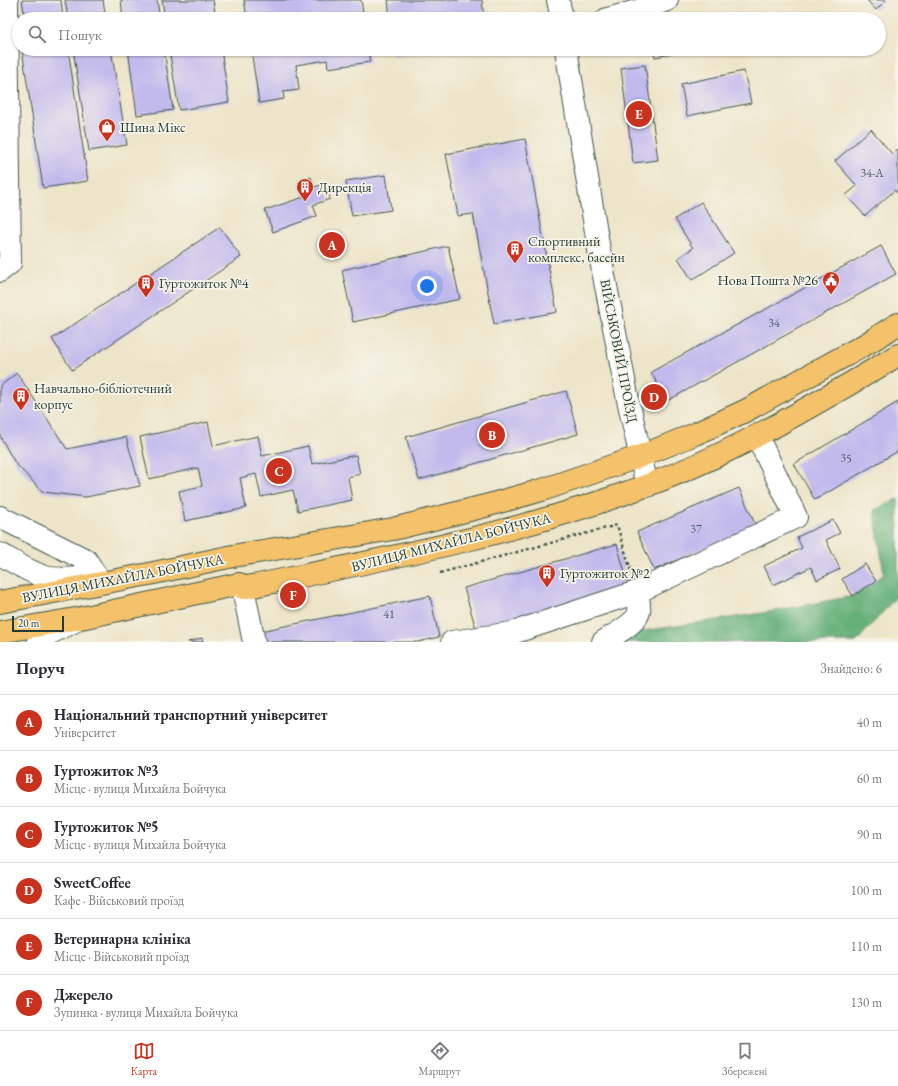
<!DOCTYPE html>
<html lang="uk">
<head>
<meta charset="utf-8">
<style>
	body { margin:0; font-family:"EB Garamond",serif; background:#f7f7f7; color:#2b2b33 }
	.scale { position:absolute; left:12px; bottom:10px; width:52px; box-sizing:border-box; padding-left:4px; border:2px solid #1f3d34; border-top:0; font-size:11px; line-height:14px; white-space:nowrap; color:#1f3d34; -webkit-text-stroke:3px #f7f3e8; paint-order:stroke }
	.you { position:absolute; left:427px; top:286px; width:14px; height:14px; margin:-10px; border:3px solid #fff; border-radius:50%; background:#1a73e8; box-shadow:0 0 0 6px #1a73e833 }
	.badge { display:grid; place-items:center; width:26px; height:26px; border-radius:50%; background:#c8321e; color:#fff; font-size:13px; font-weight:700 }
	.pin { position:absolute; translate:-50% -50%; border:2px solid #fff; box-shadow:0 1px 4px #0006 }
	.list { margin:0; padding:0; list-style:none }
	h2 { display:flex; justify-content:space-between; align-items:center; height:52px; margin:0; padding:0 16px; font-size:17px }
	h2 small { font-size:13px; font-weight:400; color:#7c7c81 }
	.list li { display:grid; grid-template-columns:26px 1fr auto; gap:12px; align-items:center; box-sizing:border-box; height:56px; padding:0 16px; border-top:1px solid #e1e1e2 }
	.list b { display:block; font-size:15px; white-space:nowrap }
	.list p { margin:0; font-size:13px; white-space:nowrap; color:#7c7c81 }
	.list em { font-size:13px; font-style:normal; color:#7c7c81 }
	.icon { flex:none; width:22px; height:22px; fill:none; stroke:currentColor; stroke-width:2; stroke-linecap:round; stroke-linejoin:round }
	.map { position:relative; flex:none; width:898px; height:642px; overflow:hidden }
	.search { position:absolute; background:#fff; box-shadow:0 1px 3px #0004; left:12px; right:12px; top:12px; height:44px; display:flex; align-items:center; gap:10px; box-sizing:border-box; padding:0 14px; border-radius:22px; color:#7c7c81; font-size:15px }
	.sheet { height:388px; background:#fff }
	nav { display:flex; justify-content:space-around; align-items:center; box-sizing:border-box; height:56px; border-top:1px solid #e1e1e2; background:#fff; font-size:11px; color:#7c7c81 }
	nav a { display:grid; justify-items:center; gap:2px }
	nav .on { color:#c8321e }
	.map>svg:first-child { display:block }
	.forest { fill:#65b079; stroke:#427656 }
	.building { fill:#c2baed }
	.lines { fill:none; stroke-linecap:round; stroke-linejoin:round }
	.minor-casing { stroke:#3e564a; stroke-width:24 }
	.major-casing { stroke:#3e564a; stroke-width:24 }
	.path { stroke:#3e564a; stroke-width:2.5; stroke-dasharray:3 3; stroke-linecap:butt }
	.minor { stroke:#fff; stroke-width:22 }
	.major { stroke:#f4c26a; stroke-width:22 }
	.labels { text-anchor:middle; stroke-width:3.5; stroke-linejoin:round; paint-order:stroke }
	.number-label { font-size:12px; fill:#485c62 }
	.poi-label { font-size:14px; fill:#1f3d34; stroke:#f7f3e8; text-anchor:start }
	.street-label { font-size:14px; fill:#1f3d34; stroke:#f7f3e8 }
</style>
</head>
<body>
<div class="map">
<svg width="898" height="642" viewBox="0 0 898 642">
	<rect width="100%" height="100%" fill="#f7f3e8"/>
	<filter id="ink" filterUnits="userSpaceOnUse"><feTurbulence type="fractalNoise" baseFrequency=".025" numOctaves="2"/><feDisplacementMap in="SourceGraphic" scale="8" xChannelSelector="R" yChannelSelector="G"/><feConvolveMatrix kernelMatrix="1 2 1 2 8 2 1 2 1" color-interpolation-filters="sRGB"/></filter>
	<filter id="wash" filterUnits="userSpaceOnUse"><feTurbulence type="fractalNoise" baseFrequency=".012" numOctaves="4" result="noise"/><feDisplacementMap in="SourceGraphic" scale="16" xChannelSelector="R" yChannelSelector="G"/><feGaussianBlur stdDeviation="0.9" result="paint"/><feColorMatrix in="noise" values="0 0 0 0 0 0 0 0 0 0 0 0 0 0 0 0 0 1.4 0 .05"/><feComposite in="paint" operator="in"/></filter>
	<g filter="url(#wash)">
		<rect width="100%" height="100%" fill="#ede5c9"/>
		<path class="forest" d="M898,499V595L856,642H621L636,632L763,613L853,596L884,574L874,510Z"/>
		<g id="blocks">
			<path class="building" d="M22,0H61L63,19H25Z
				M65,0H103L106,19H68Z
				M121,0H157L160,19H123Z
				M162,0H213L216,19H165Z
				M244,0H361L364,19H247Z
				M388,0H482L484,19H390Z
				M867,0H886L876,10Z
				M22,49H68L88,181L43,188Z
				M73,49H111L127,145L89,151Z
				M128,49H164L173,110L137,115Z
				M169,49H221L229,102L179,110Z
				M251,49H368L370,62L328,68L327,60L296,65L299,90L283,92L284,99L259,103Z
				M393,49H447V50L394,56Z
				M653,49H695V50L655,57Z
				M645,65L658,160L633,163L621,68Z
				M744,71L751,103L687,116L681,84Z
				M871,129L892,154L898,149V194L895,190L865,216L846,195L857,186L835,161Z
				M525,139L557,312L494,324L473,214L458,216L446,154Z
				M386,175L391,210L352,216L346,181Z
				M311,177L314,187L325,184L330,199L313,205L317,216L273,232L265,210L304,197L299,182Z
				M701,202L734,253L692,280L678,258L693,248L675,219Z
				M220,227L241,257L72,370L52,339Z
				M448,246L460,299L353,322L342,270Z
				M881,246L896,274L667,401L651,372Z
				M17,373L67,449L126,437L140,486L86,497L43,492L15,463L0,436V386Z
				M566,391L578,434L419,480L406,437Z
				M898,402V451L815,500L794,464Z
				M208,422L213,446L258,436L262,456L308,446L312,464L356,455L360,474L348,477L352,500L298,511L293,490L261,497L256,474L240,478L246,508L185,521L179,491L202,486L198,468L149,479L140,437Z
				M739,488L756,526L654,570L637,532Z
				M833,520L840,533L826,540L840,569L817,580L811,567L773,585L764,566L802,548L797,537Z
				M617,544L629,588L477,632L464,588Z
				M865,564L876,581L853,596L842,579Z
				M430,596L439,637L418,642H258L256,632Z
				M202,638L203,642H188Z"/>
		</g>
	</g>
	<g filter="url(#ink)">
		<use href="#blocks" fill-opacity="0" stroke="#3e564a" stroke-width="1"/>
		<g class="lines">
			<g class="minor-casing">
				<path id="minor" d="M558,0L562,19
					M607,19L640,10L667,0
					M566,49L599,250L627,395L647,486
					M0,271L10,263L7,0
					M0,517L86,560L97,577
					M0,554C14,562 29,572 45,577C60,581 77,578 92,577
					M243,588L254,642
					M38,642L46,635L73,622
					M452,642L512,633L637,592L796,517L757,436
					M603,642C613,635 638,623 639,611C640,605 638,598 637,592"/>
			</g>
			<g class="major-casing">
				<path id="major" d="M0,602L149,574L233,556L393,529L485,506L542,490L641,456L695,434L745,411L866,344L898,324
					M0,632L81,618L239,584L243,588C379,560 515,535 645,486C697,467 747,442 795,415C829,396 864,376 898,355"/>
			</g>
			<path class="path" d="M440,573L617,525L632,574"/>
			<use href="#minor" class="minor"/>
			<use href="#major" class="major"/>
		</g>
	</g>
	<defs>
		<g id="shop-pin" transform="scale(0.9)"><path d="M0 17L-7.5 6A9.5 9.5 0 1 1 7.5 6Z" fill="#c8321e" stroke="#f7f3e8"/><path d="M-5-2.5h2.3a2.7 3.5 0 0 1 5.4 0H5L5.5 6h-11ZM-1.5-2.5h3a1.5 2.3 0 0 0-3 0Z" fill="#fff"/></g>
		<g id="building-pin" transform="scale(0.9)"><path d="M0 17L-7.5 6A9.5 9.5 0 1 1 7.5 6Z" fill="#c8321e" stroke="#f7f3e8"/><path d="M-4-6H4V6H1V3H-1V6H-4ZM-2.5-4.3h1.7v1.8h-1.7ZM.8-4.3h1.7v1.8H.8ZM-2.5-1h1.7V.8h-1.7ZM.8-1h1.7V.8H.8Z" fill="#fff"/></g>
		<g id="civic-pin" transform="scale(0.9)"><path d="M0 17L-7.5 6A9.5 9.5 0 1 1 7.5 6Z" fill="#c8321e" stroke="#f7f3e8"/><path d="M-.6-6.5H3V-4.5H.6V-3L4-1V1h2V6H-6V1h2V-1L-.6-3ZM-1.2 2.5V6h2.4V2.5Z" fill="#fff"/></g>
	</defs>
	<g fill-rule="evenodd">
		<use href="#shop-pin" x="107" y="127"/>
		<use href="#building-pin" x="305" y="187"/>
		<use href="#building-pin" x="515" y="249"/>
		<use href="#civic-pin" x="831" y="280"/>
		<use href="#building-pin" x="146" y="283"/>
		<use href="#building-pin" x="21" y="396"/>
		<use href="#building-pin" x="547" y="573"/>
	</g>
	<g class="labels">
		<g class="number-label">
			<text x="872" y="177">34-А</text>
			<text x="774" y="327">34</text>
			<text x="846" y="462">35</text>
			<text x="696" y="533">37</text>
			<text x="389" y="618">41</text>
		</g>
		<g class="poi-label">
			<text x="120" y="132">Шина Мікс</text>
			<text x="318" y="192">Дирекція</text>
			<text x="528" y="246">Спортивний<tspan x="528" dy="16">комплекс, басейн</tspan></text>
			<text x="818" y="285" text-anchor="end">Нова Пошта №26</text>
			<text x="159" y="288">Гуртожиток №4</text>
			<text x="34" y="393">Навчально-бібліотечний<tspan x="34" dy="16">корпус</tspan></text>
			<text x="560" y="578">Гуртожиток №2</text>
		</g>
		<g class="street-label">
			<text transform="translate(619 351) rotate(79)" y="5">ВІЙСЬКОВИЙ ПРОЇЗД</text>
			<text transform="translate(451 542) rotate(-14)" y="5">ВУЛИЦЯ МИХАЙЛА БОЙЧУКА</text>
			<text transform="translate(123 578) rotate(-11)" y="5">ВУЛИЦЯ МИХАЙЛА БОЙЧУКА</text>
		</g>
	</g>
</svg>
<div class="scale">20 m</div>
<div class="you"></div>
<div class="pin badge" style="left:332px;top:245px">A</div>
<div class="pin badge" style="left:492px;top:435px">B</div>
<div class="pin badge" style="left:279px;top:471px">C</div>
<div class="pin badge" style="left:654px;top:397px">D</div>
<div class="pin badge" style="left:639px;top:114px">E</div>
<div class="pin badge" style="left:293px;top:595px">F</div>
<div class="search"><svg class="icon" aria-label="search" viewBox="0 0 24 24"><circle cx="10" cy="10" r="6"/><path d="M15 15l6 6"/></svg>Пошук</div>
</div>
<section class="sheet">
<h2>Поруч<small>Знайдено: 6</small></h2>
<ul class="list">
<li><span class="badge">A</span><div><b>Національний транспортний університет</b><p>Університет</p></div><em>40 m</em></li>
<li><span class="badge">B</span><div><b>Гуртожиток №3</b><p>Місце · вулиця Михайла Бойчука</p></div><em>60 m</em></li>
<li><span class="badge">C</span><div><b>Гуртожиток №5</b><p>Місце · вулиця Михайла Бойчука</p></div><em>90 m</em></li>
<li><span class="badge">D</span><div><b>SweetCoffee</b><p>Кафе · Військовий проїзд</p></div><em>100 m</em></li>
<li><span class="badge">E</span><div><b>Ветеринарна клініка</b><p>Місце · Військовий проїзд</p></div><em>110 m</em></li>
<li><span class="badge">F</span><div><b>Джерело</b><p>Зупинка · вулиця Михайла Бойчука</p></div><em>130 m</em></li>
</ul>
</section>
<nav>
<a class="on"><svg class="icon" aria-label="map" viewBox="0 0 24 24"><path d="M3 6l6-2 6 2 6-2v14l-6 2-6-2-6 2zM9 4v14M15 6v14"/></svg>Карта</a>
<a><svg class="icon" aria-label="directions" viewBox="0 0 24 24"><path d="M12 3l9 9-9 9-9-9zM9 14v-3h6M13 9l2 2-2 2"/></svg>Маршрут</a>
<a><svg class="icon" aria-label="saved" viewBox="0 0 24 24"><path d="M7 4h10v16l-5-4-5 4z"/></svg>Збережені</a>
</nav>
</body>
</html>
